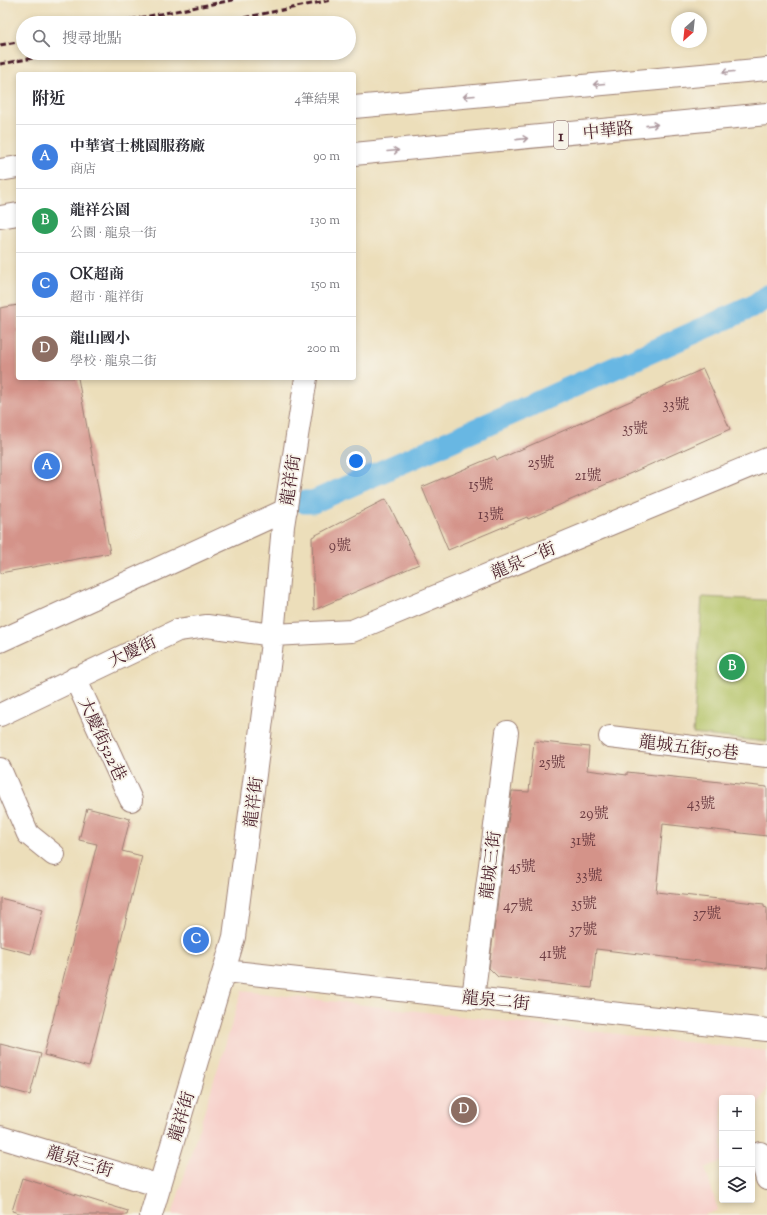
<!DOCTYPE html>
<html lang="zh-TW">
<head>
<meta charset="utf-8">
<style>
	body { margin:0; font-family:"Sorts Mill Goudy","Noto Serif TC",serif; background:#f2f2f3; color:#2b2b33 }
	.controls { position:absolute; right:12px; bottom:12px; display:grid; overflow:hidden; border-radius:4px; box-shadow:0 2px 6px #0003 }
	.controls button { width:36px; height:36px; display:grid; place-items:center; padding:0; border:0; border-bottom:1px solid #e1e1e2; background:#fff; color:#2b2b33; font:20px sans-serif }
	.compass { position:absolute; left:671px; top:12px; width:36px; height:36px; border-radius:50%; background:#fff; box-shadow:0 2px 6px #0003; rotate:207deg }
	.you { position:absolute; left:356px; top:461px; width:14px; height:14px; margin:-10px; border:3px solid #fff; border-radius:50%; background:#1a73e8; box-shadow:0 0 0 6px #1a73e833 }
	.badge { display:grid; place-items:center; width:26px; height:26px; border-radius:50%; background:#c8321e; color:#fff; font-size:13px; font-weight:700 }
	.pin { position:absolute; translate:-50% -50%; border:2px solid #fff; box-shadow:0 1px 4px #0006 }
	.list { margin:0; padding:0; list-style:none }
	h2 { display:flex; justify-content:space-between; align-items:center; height:52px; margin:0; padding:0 16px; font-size:17px }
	h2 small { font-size:13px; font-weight:400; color:#7c7c81 }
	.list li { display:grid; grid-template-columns:26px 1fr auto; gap:12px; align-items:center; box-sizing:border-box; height:64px; padding:0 16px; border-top:1px solid #e1e1e2 }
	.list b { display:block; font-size:15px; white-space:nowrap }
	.list p { margin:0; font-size:13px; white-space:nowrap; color:#7c7c81 }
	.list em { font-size:13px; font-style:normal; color:#7c7c81 }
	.icon { flex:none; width:22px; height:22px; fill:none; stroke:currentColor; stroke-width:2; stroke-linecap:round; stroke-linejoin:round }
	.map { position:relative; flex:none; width:767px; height:1215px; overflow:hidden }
	.search { position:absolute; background:#fff; box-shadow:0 2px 6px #0003; left:16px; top:16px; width:340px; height:44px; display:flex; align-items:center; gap:10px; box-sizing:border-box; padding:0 14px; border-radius:22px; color:#7c7c81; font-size:15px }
	.panel { position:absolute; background:#fff; box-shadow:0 2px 6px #0003; left:16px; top:72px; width:340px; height:308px; border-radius:4px }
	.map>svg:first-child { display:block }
	.built { fill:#f7d0ca }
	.green { fill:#b2c265; stroke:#7e7048 }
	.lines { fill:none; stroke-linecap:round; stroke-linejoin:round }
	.canal { stroke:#68b7e3; stroke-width:23 }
	.building { fill:#d49389 }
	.minor-casing { stroke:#9b7e72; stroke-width:24 }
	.major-casing { stroke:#9b7e72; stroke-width:24 }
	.minor { stroke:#fff; stroke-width:22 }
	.major { stroke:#fff; stroke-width:22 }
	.rail { stroke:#4a1f2b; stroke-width:3; stroke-dasharray:6 3; stroke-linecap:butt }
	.oneway { stroke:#ae9aa0 }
	.labels { text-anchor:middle; stroke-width:3.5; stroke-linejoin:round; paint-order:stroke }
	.number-label { font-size:15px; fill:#6c3c42 }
	.shield { fill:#f7f3e8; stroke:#7e5f64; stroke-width:1 }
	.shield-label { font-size:16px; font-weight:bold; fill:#4a1f2b }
	.street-label { font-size:17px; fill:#4a1f2b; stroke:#f7f3e8 }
</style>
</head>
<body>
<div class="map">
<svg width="767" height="1215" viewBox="0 0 767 1215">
	<rect width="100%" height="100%" fill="#f7f3e8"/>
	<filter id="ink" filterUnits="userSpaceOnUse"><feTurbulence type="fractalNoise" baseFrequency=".025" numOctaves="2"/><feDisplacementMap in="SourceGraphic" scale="8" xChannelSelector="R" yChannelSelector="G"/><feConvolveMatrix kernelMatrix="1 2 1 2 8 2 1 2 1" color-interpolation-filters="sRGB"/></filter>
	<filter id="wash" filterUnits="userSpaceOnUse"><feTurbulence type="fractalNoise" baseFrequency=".012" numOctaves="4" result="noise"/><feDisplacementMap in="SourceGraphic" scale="16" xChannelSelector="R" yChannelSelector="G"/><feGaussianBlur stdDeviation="0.9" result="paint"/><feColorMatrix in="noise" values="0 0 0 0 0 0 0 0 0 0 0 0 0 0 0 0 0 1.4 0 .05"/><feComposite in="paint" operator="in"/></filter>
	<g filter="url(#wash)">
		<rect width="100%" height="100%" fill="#ecdeba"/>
		<path class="built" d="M242,991L767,1051V1087L752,1119V1098H722V1161L705,1168L718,1210L704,1215H172Z"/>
		<path class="green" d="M702,597L767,600V742L693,734Z"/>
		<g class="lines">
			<path class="canal" d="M305,502H313L754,306L767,296"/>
		</g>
		<g id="blocks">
			<path class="building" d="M18,305V378H78L110,553L0,573V308Z
				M703,369L730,429L528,519L527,517L448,550L422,487L495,456L497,460Z
				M386,499L419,564L314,610L312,537Z
				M534,741L589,747L587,770L627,775V772L767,787V836L663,824L656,892L764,904V907L767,908V969L596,949L592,988L498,977L489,968L512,791L529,792Z
				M87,808L130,819L122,851L142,856L89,1067L44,1055L97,844L79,840Z
				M0,898L43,909L31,954L0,946Z
				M0,1044L41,1054L30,1095L0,1087Z
				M22,1178L128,1211L127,1215H26L12,1211Z"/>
		</g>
	</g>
	<g filter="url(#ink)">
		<use href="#blocks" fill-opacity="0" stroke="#9b7e72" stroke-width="1"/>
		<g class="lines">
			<g class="minor-casing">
				<path id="minor" d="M0,641L286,510
					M75,678L131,800
					M0,715L178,630L207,626L273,635L352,631L767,459
					M610,737L767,756
					M0,769L28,834L54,855
					M225,971L767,1030
					M473,998L507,732
					M0,1137L160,1186
					M760,1153L767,1179
					M151,1215L234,937L273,635L283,526L306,378"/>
			</g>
			<g class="major-casing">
				<path id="major" d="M354,107L767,69
					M354,154L767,114
					M0,170L18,167
					M0,217L18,214"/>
			</g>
			<use href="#minor" class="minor"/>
			<use href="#major" class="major"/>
			<path class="rail" d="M113,23L233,0
				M218,23L331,0
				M0,45L23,41
				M0,64L61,53"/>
		</g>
		<defs><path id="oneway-shaft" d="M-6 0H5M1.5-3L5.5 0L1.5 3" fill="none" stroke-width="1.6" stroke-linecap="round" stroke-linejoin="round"/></defs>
		<g class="oneway">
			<use href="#oneway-shaft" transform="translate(728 72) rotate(175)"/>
			<use href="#oneway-shaft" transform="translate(599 84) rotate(175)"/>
			<use href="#oneway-shaft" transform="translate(469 96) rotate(175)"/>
			<use href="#oneway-shaft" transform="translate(652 125) rotate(-6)"/>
			<use href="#oneway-shaft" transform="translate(522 139) rotate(-6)"/>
			<use href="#oneway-shaft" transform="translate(393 151) rotate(-5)"/>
		</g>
	</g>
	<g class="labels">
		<g class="number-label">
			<text x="676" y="409">33號</text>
			<text x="635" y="433">35號</text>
			<text x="541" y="467">25號</text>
			<text x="588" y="480">21號</text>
			<text x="481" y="489">15號</text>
			<text x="491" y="519">13號</text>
			<text x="340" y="550">9號</text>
			<text x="552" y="767">25號</text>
			<text x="701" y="808">43號</text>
			<text x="594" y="818">29號</text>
			<text x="583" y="845">31號</text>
			<text x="522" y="871">45號</text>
			<text x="589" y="880">33號</text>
			<text x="584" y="908">35號</text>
			<text x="518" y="910">47號</text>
			<text x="707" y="918">37號</text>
			<text x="583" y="934">37號</text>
			<text x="553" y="958">41號</text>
		</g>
		<rect class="shield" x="554" y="121" width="14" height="28" rx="3"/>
		<g class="shield-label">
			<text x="561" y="141">1</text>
		</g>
		<g class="street-label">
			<text transform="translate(608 130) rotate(-6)" y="6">中華路</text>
			<text transform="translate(290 480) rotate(-81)" y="6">龍祥街</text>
			<text transform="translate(523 560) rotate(-23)" y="6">龍泉一街</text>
			<text transform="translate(132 651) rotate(-25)" y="6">大慶街</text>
			<text transform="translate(103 739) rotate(65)" y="6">大慶街522巷</text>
			<text transform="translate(689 747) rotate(7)" y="6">龍城五街50巷</text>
			<text transform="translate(253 802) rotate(-83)" y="6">龍祥街</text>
			<text transform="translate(490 865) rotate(-83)" y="6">龍城三街</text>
			<text transform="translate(496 1000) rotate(6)" y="6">龍泉二街</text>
			<text transform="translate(181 1116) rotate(-73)" y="6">龍祥街</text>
			<text transform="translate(80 1161) rotate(17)" y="6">龍泉三街</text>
		</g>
	</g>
</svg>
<div class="controls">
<button>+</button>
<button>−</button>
<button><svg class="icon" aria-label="layers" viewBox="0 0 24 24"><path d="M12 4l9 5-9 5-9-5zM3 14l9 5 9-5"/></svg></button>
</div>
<svg class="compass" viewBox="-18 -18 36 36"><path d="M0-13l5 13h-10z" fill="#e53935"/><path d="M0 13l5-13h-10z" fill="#7c7c81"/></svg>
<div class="you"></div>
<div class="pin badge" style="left:47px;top:466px;background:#3f7fe0">A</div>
<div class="pin badge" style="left:732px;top:667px;background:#2e9e5b">B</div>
<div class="pin badge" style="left:196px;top:940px;background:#3f7fe0">C</div>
<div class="pin badge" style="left:464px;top:1110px;background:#8d6e63">D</div>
<div class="search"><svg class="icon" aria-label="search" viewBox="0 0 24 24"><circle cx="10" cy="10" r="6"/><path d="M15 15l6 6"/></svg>搜尋地點</div>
<section class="panel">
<h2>附近<small>4筆結果</small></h2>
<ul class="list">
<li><span class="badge" style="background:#3f7fe0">A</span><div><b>中華賓士桃園服務廠</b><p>商店</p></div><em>90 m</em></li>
<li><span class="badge" style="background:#2e9e5b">B</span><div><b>龍祥公園</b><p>公園 · 龍泉一街</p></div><em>130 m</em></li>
<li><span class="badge" style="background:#3f7fe0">C</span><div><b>OK超商</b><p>超市 · 龍祥街</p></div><em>150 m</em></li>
<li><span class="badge" style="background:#8d6e63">D</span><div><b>龍山國小</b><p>學校 · 龍泉二街</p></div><em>200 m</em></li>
</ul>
</section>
</div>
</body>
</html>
